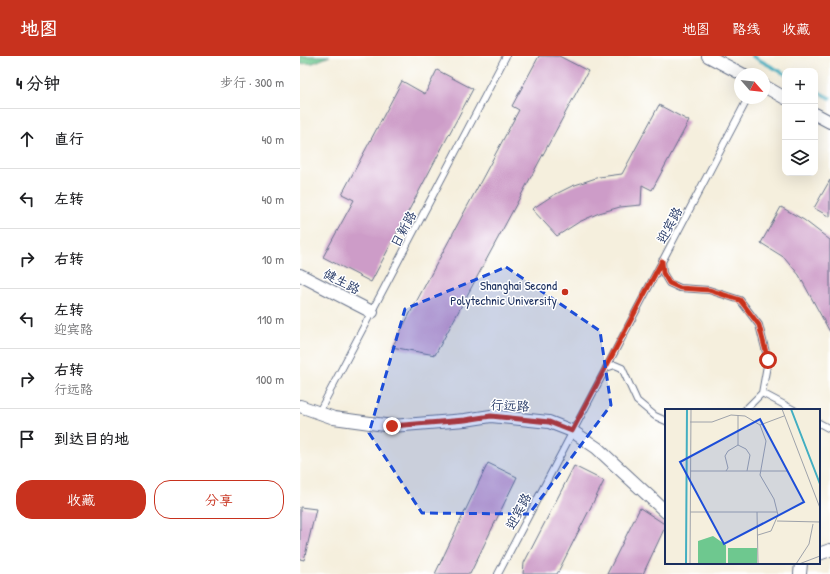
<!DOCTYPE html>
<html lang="zh">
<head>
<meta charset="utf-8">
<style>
	body { margin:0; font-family:"Patrick Hand","LXGW WenKai TC",sans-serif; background:#f2f2f2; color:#202124 }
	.controls { position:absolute; right:12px; top:12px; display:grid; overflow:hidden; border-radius:8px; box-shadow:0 4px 16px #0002 }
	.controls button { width:36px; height:36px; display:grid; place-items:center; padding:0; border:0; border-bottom:1px solid #e0e0e0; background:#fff; color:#202124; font:20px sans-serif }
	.compass { position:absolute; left:434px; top:12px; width:36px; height:36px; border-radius:50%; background:#fff; box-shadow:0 4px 16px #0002; rotate:118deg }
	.stop { position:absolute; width:12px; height:12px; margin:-9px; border:3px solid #c8321e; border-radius:50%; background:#fff }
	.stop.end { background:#c8321e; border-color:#fff; box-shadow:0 1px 4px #0008 }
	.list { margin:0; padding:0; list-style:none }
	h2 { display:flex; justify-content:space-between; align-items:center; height:52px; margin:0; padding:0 16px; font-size:17px }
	h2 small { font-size:13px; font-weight:400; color:#757577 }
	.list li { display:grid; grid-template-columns:26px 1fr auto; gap:12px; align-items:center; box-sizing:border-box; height:60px; padding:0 16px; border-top:1px solid #e0e0e0 }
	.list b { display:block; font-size:15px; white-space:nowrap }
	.list p { margin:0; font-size:13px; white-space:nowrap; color:#757577 }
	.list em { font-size:13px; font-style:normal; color:#757577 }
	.actions { display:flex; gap:8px; padding:12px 16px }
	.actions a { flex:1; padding:9px 0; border:1px solid #c8321e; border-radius:16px; text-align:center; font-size:14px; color:#c8321e }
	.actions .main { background:#c8321e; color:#fff }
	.icon { flex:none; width:22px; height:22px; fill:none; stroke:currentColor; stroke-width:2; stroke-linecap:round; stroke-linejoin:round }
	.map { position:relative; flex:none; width:530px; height:518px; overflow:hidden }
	header { display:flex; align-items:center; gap:24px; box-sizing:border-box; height:56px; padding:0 20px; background:#c8321e; color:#fff }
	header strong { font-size:19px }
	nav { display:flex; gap:22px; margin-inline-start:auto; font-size:14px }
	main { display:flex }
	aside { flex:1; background:#fff }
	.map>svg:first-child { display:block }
	.park { fill:#6ec88f; stroke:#447c76 }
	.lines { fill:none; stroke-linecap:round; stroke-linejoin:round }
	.stream { stroke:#42aec1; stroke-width:3.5 }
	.building { fill:#cd9cc8 }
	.service-casing { stroke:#67728a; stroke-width:8 }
	.minor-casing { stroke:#67728a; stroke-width:14 }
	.service { stroke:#fff; stroke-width:6 }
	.minor { stroke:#fff; stroke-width:12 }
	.route { stroke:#c8321e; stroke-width:5 }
	.marked { fill:#1d4ed8; fill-opacity:0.2; stroke:#1d4ed8; stroke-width:3; stroke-dasharray:8 5; stroke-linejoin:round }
	.poi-dot { fill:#c8321e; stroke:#fff; stroke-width:1.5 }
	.labels { text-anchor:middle; stroke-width:3; stroke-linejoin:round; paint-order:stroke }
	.street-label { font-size:13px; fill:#1b2f5e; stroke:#fff }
	.poi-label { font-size:13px; fill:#1b2f5e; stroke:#fff; text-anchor:end }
	.inset-river { fill:none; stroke:#42aec1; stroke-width:2 }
	.inset-road { fill:none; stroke:#9ea2aa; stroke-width:1 }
	.view { fill:#1d4ed8; fill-opacity:0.15; stroke:#1d4ed8; stroke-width:2 }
	.inset-edge { fill:none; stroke:#1b2f5e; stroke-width:2 }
</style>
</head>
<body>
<header>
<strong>地图</strong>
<nav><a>地图</a><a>路线</a><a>收藏</a></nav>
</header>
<main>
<aside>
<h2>4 分钟<small>步行 · 300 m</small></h2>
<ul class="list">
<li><svg class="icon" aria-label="ahead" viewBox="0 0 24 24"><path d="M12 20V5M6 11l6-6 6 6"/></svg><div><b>直行</b></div><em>40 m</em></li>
<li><svg class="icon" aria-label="left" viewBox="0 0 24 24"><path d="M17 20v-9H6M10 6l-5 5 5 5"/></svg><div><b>左转</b></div><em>40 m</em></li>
<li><svg class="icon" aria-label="right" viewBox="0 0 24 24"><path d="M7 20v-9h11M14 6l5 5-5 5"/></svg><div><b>右转</b></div><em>10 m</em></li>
<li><svg class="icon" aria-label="left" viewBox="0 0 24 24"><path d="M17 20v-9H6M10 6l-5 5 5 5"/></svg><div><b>左转</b><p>迎宾路</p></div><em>110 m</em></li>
<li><svg class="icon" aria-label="right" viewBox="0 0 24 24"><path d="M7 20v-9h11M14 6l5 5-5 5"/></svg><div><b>右转</b><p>行远路</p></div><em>100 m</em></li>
<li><svg class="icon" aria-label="arrive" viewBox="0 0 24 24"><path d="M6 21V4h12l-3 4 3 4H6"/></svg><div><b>到达目的地</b></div></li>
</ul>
<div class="actions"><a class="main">收藏</a><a>分享</a></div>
</aside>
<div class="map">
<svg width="530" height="518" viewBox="0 0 530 518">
	<rect width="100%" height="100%" fill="#fff"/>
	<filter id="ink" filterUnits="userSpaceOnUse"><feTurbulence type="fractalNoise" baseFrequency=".025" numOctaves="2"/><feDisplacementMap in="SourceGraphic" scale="8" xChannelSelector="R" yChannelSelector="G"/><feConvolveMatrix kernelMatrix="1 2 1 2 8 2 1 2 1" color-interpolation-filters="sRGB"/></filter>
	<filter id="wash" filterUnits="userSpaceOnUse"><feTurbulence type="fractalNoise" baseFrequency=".012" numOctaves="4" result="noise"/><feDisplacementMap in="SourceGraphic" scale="16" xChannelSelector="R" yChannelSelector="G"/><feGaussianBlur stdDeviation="0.9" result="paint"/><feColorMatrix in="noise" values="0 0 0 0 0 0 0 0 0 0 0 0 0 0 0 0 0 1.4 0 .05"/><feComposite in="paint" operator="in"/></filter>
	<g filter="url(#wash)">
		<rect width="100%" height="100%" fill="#f5efdd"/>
		<path class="park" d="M0,0H30L13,7L0,8Z"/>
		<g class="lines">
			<path class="stream" d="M452,0L485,18
				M515,34L530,42"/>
		</g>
		<g id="blocks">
			<path class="building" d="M239,0H259L288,15L135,299L92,291L219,54L212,50Z
				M137,14L173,33L71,226L23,201L54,144L42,138L102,25L125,38Z
				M359,49L389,65L352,134L342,129L341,149L320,151L299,157L279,166L257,180L232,153L252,140L272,130L299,121L322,118Z
				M530,124V161L514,152Z
				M481,151L504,164L530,184V276L499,219L485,202L461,187Z
				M188,407L217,421L170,518H135Z
				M274,410L304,425L257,518H223L224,507Z
				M0,451L16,453L4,504L0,503Z
				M340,452L366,469L343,518H307Z"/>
		</g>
	</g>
	<g filter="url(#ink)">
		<use href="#blocks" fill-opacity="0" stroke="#67728a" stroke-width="1"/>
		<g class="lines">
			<g class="service-casing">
				<path id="service" d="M362,205L363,217L369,227L380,232L409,234L440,244L459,269L468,304L462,337L494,354
					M306,312L315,309L322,312L337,345L355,360L366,365
					M445,354L462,337
					M19,356L206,0
					M519,367L530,373
					M198,518L448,42"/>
			</g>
			<g class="minor-casing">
				<path id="minor" d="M408,0L442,18
					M464,30L485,42
					M515,58L530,66
					M0,219L72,256
					M0,350L34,362L92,370L165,364L191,360L249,366L272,375L297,392L366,456
					M519,498L530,494
					M500,518L501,507"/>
			</g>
			<use href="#service" class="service"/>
			<use href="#minor" class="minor"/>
		</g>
	</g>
	<g class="lines" filter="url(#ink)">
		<path class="route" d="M92,370L165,364L191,360L249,366L272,375L362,205L363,217L369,227L380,232L409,234L440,244L459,269L468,304"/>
	</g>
	<path class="marked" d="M206,211L300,275L311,349L229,458L122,457L69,377L105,253Z"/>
	<circle class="poi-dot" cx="265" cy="236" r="4"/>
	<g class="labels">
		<g class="street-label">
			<text transform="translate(369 169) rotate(-62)" y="5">迎宾路</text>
			<text transform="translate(103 173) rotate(-62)" y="5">日新路</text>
			<text transform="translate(42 225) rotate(27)" y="5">健生路</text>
			<text transform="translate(210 349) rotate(3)" y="5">行远路</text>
			<text transform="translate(218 455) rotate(-62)" y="5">迎宾路</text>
		</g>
		<g class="poi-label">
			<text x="257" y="234">Shanghai Second<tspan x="257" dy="15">Polytechnic University</tspan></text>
		</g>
	</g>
	<g transform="translate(365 353)">
		<rect width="155" height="155" fill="#f5efdd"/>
		<path d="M48,127L61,136V155H33V132ZM63,139H92V155H63Z" fill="#6ec88f"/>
		<path class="inset-river" d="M126,0L155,75M21,155L22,0"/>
		<path class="inset-road" d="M117,0L155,99M25,13H47L66,6L80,7L95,16L101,32L95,66L109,90L113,106L106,122L93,126M95,16L119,7M73,36L81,40L85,46L82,62M25,62H123M61,62L63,59L60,47L63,42L73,36V6M25,103H112M92,103L93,155M112,112L155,113M25,155L26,0M131,155L144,135L148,115M134,155L155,147"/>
		<path class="view" d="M95,10L139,93L59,135L15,53Z"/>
		<rect width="155" height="155" class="inset-edge"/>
	</g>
</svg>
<div class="controls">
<button>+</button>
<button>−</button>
<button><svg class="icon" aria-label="layers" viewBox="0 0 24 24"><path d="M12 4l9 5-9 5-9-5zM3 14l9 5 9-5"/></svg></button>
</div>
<svg class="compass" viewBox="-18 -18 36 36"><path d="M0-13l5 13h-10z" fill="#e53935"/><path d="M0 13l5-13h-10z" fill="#757577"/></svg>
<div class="stop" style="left:468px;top:304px"></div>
<div class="stop end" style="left:92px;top:370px"></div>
</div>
</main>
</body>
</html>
